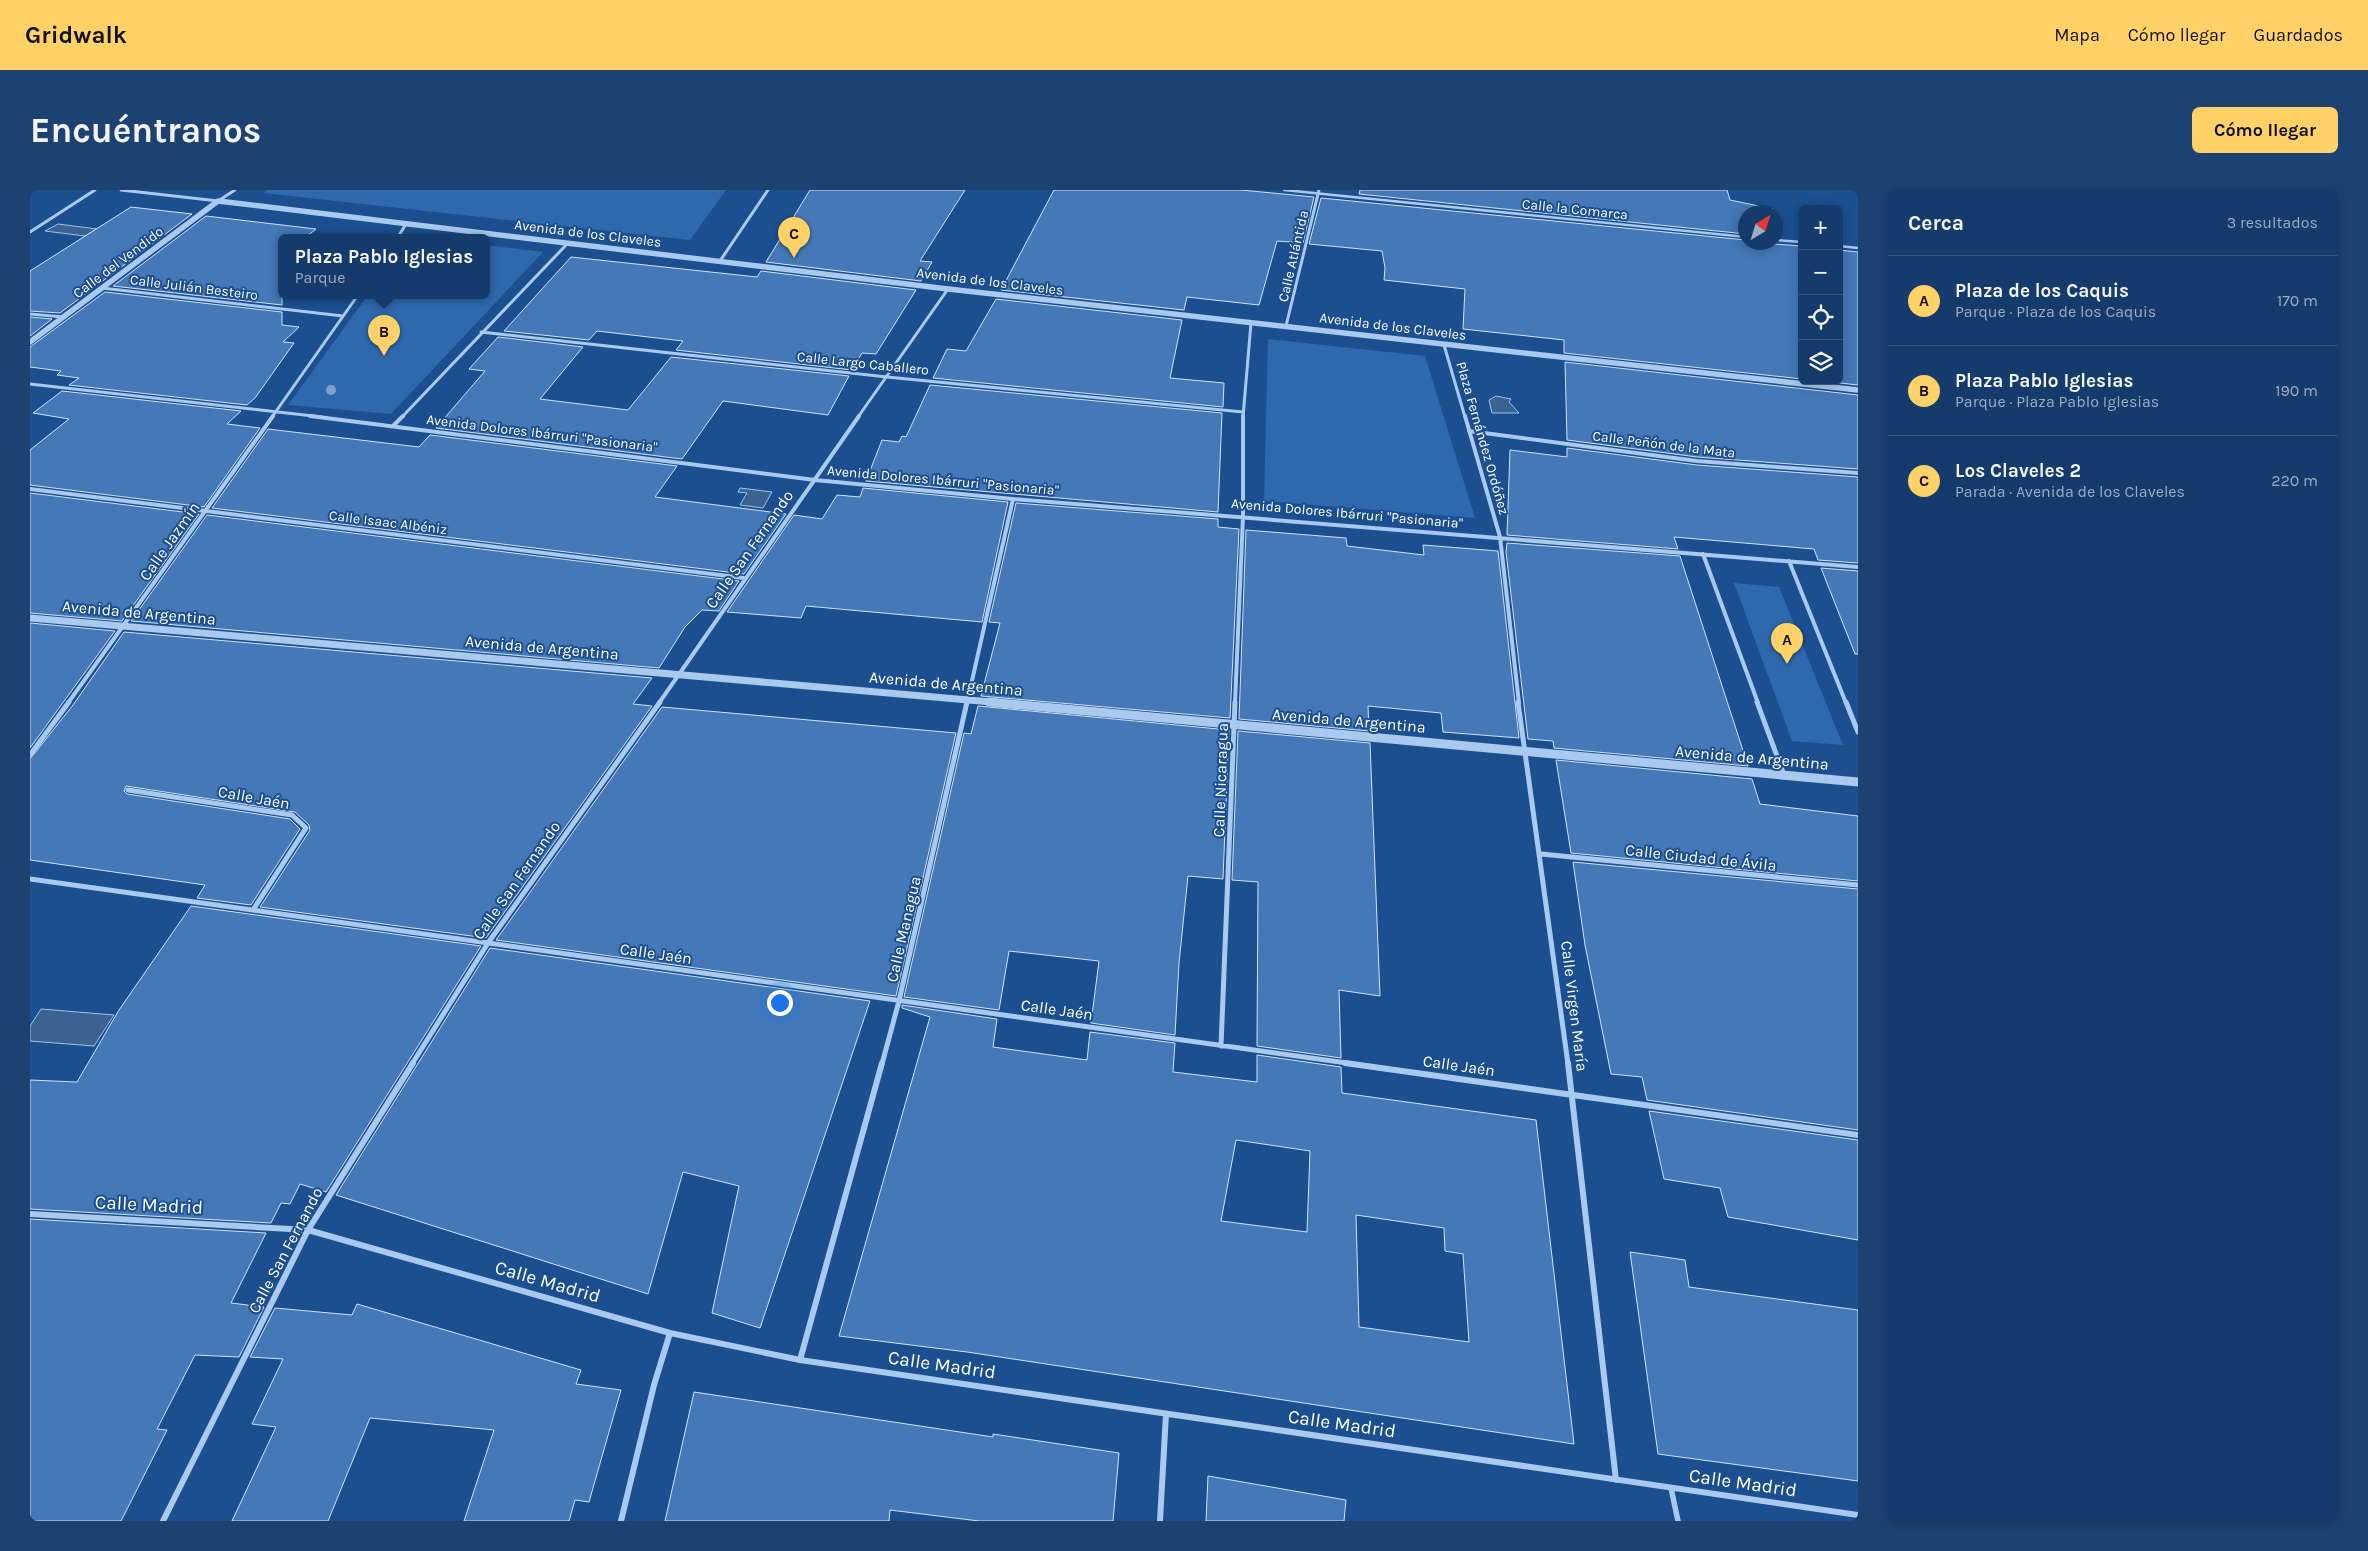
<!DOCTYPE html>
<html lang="es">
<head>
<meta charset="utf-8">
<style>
	body { margin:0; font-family:Karla,sans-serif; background:#1d4271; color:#f1f3f6 }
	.controls { position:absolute; right:15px; top:15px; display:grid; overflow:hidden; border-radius:8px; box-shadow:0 2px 12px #0003 }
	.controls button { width:45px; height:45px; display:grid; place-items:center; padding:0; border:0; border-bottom:1px solid #33557e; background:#143b6b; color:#f1f3f6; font:25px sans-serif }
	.compass { position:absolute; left:1708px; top:15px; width:45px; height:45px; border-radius:50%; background:#143b6b; box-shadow:0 2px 12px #0003; rotate:38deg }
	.you { position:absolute; left:749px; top:812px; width:18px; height:18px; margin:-12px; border:4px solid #fff; border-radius:50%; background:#1a73e8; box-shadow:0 0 0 8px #1a73e833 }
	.badge { display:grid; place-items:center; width:32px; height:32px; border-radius:50%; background:#ffd166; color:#111; font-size:16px; font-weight:700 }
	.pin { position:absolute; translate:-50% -41px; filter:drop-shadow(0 1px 2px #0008) }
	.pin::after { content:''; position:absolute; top:26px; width:18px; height:15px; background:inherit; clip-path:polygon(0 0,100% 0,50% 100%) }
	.popup { position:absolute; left:248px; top:44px; width:212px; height:65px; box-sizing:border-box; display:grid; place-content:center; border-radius:8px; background:#143b6b; filter:drop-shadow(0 1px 4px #0005); font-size:16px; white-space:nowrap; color:#9dadc1 }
	.popup b { font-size:19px; color:#f1f3f6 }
	.popup::after { content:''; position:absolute; left:50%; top:100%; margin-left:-10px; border:10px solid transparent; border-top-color:#143b6b }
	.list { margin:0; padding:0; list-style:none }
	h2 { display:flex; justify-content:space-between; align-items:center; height:65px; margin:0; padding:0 20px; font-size:21px }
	h2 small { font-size:16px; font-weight:400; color:#9dadc1 }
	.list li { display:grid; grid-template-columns:32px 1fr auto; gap:15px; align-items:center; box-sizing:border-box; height:90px; padding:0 20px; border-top:1px solid #33557e }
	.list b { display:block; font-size:19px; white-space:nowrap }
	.list p { margin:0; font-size:16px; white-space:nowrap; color:#9dadc1 }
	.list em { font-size:16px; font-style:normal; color:#9dadc1 }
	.icon { flex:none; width:28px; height:28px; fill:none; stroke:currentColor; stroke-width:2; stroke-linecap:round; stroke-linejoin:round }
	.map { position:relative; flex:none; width:1828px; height:1331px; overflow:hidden; border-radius:8px }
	header { display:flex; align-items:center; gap:30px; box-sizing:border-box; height:70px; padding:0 25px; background:#ffd166; color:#111 }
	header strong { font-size:24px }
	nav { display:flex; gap:28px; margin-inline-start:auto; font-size:18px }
	.intro { display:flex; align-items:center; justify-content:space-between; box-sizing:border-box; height:120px; padding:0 30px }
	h1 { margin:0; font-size:35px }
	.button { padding:12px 22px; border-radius:8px; background:#ffd166; color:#111; font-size:18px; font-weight:700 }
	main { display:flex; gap:30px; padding:0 30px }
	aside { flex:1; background:#143b6b; border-radius:8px; box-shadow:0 2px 12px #0003 }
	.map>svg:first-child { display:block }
	.green { fill:#2e69ad }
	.water { fill:#3c6290; stroke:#9cc4f0 }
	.building { fill:#4478b7; stroke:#cfe3fa; fill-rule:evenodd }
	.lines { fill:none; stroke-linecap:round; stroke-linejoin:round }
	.pedestrian-far1 { stroke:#a9c9ee; stroke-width:2.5 }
	.pedestrian { stroke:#a9c9ee; stroke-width:5.5 }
	.minor-far3 { stroke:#a9c9ee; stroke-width:3 }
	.minor-far2 { stroke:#a9c9ee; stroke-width:4 }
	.minor-far1 { stroke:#a9c9ee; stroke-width:5 }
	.minor { stroke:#a9c9ee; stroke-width:6 }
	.tertiary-far2 { stroke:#a9c9ee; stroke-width:5.5 }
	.tertiary-far1 { stroke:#a9c9ee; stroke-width:7 }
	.tertiary { stroke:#a9c9ee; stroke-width:9 }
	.tree { fill:#7ea0ca }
	.labels { text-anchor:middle; stroke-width:4; stroke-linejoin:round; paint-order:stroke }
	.far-street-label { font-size:14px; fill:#fff; stroke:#1b4f8f }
	.street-label { font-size:16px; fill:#fff; stroke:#1b4f8f }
	.near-street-label { font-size:19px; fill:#fff; stroke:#1b4f8f }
</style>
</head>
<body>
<header>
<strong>Gridwalk</strong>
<nav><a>Mapa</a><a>Cómo llegar</a><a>Guardados</a></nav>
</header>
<div class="intro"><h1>Encuéntranos</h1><a class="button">Cómo llegar</a></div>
<main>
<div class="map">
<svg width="1828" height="1331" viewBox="0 0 1828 1331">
	<rect width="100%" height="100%" fill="#1b4f8f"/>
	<path class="green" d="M237,0H696L660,50L233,3Z
		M457,55L513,62L361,224L258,215L338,105H456Z
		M1238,149L1395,166L1445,328L1234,311Z
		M1704,393L1749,397L1813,555L1762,551Z"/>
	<path class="water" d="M28,34L67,39L55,46L15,41Z
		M1466,206L1481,209L1479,212L1489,223H1462L1459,210Z
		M710,298L742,302L733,318L710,315L717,303L708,302Z
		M11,819L84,825L64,856L0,851V836Z"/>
	<path class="building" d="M780,0H935L890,71L902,72L891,91L736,72Z
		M1024,0H1211L1284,7L1273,53L1247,51L1229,115L1157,107L1154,120L971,100Z
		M1330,0H1697L1700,10L1743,19L1741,22H1716V44L1329,4Z
		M1291,8L1716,50V52L1772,56V189L1534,163V150L1433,139L1435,99L1354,90L1355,78L1352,61L1279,54Z
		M101,17L162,24L30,123L0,121V81Z
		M176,26L286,39L276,47H252V115L83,96Z
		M1809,60L1828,62V195L1792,191H1809Z
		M541,67L727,87L731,81L886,100L846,164L832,163L822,180L646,160L653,151L567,141L559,150L474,141Z
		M75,102L252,122V135L269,137L253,152L264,153L225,208L217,215L39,195L49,188L27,185L31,181L0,177V157Z
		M966,109L1152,130L1140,188L1194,193L1193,217L903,188L917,159L936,161Z
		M0,127L22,129L0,146Z
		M468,147L553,157L510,209L598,220L641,167L819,186L798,225L693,211L652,269L406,238L455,181L439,179Z
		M1535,172L1828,205V279L1667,267L1537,250Z
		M900,195L1192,223L1188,322L836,291L852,250L869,252L872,246L876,247Z
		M32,201L211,221L197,234L230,238L174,317L0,295V260L39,229L3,223Z
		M238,239L389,257L400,245L647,276L625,307L756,324L714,384L182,318Z
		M1537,258L1667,275L1828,287V373L1788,370L1784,359L1644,347L1648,359L1477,345L1480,260L1537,267Z
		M833,298L978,312L952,432L776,416L771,428L697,422L764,325L792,329L807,305L830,307Z
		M0,303L169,324L92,431L0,423Z
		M986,313L1188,329V337L1209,339L1200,528L951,506L970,433L959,432Z
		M177,325L709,391L689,421L672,420L655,437L629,478L101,431Z
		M1216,340L1316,348L1317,356L1394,365L1393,355L1468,361L1489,548L1413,542L1411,523L1338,516L1339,541L1209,529Z
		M1477,353L1650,366L1718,576L1524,558L1523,551L1498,549L1476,362Z
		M1791,378L1828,381V464H1825Z
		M0,433L85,441L0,558Z
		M94,442L622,488L603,514L622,516L456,748L230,717L280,640L279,635L265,622L96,596L94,601L97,604L260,629L270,639L221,715L167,708L175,695L0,670V569L43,515Z
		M948,516L1199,540L1193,689L1158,686L1149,773L1145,845L1061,833L1069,771L979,761L969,820L874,807L934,543L941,544Z
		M632,517L926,543L866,806L466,750Z
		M1208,541L1340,553L1350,806L1309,800L1311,868L1227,856L1228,692L1202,690Z
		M1526,570L1722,589L1730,614L1828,626V691L1541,663Z
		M1543,672L1828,699V940L1617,910L1612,887L1581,884L1555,755Z
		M161,716L451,756L296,1002L270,994L260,1014L251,1013L241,1033L0,1019V890L47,892L89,820Z
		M460,758L840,811L730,1138L682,1123L709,996L653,982L618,1104L306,1005Z
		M872,815L967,829L963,857L1057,870L1060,842L1145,853L1143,882L1227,892V865L1311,877L1312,903L1506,930L1544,1254L937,1162L809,1146L900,827L872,818ZM1206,950L1280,961L1277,1042L1191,1031ZM1326,1025L1414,1038L1415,1061L1433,1064L1439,1152L1329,1137Z
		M1619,921L1828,950V1050L1698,1027L1690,998L1634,989Z
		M0,1029L236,1043L201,1113L234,1117L209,1167L165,1165L127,1239L137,1240L91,1331H0Z
		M1600,1062L1655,1070L1659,1097L1828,1120V1291L1628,1264Z
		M327,1114L551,1180L546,1194L591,1200L559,1312L545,1310L539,1331H434L464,1240L340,1228L298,1331H202L246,1237L222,1234L253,1169L220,1167L245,1118L322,1125Z
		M664,1202L963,1247V1244L1089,1263L1083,1331H949L860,1320L859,1331H635Z
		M1178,1286L1316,1310L1314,1331H1176Z"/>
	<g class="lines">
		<path class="pedestrian-far1" d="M1254,0L1716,47
			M1746,50L1772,52
			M1809,56L1828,58"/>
		<path class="pedestrian" d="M1641,1298L1648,1331"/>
		<path class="minor-far3" d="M91,0L188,11L205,0
			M0,42L65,0
			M368,47L376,34
			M690,71L738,0
			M72,98L313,126
			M0,124L33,127
			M1256,136L1289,0
			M451,142L857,187L1213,222
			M1414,155L1435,227
			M0,194L292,227
			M242,227L328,105
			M372,227L538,53
			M828,227L918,99
			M1213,227L1221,133"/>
		<path class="minor-far2" d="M280,226L785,290L983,309L1828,377
			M1435,226L1470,347L1489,513
			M364,235L373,226
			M1439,241L1667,271L1828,283
			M0,299L714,388
			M1673,364L1728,513
			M1759,371L1816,513
			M38,513L243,226
			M629,513L829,226
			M937,513L983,309
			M1205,513L1213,326V226"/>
		<path class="minor-far1" d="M1488,512L1538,874
			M1727,512L1754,585
			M1816,512L1828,542
			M0,565L39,512
			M98,600L262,625L276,638L223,720
			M1511,664L1828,695
			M0,689L1324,874
			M1191,856L1205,512
			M382,874L458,753L630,512
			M852,874L869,811L937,512"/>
		<path class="minor" d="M1315,873L1828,945
			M1538,873L1586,1290
			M0,1024L278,1040L640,1143L770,1170L1828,1325
			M770,1170L852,873
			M133,1331L278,1040L383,873
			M591,1331L624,1195L640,1143
			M1130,1331L1136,1224"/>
		<path class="tertiary-far2" d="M0,152L188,11L918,99L1828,200"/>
		<path class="tertiary-far1" d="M0,428L973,513"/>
		<path class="tertiary" d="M959,512L1828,592"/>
	</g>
	<circle class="tree" cx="301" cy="200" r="5"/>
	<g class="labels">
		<g class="far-street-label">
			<text transform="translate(1545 19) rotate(6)" y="5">Calle la Comarca</text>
			<text transform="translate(558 43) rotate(7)" y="5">Avenida de los Claveles</text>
			<text transform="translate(1263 66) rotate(-77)" y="5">Calle Atlántida</text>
			<text transform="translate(88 72) rotate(-37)" y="5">Calle del Vendido</text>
			<text transform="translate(960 91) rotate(7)" y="5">Avenida de los Claveles</text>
			<text transform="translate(164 97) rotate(7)" y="5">Calle Julián Besteiro</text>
			<text transform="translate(1363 136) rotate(7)" y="5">Avenida de los Claveles</text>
			<text transform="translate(833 173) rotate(6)" y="5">Calle Largo Caballero</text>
			<text transform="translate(512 243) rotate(7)" y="5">Avenida Dolores Ibárruri "Pasionaria"</text>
			<text transform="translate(1453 248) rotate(74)" y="5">Plaza Fernández Ordóñez</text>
			<text transform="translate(1634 254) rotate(7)" y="5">Calle Peñón de la Mata</text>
			<text transform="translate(913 290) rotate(5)" y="5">Avenida Dolores Ibárruri "Pasionaria"</text>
			<text transform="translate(1317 323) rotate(5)" y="5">Avenida Dolores Ibárruri "Pasionaria"</text>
			<text transform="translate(358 332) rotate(7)" y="5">Calle Isaac Albéniz</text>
		</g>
		<g class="street-label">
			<text transform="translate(139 351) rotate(-55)" y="6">Calle Jazmín</text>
			<text transform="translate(719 359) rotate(-55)" y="6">Calle San Fernando</text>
			<text transform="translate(109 422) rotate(5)" y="6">Avenida de Argentina</text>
			<text transform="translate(512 457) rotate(5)" y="6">Avenida de Argentina</text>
			<text transform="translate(916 493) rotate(5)" y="6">Avenida de Argentina</text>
			<text transform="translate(1319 530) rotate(5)" y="6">Avenida de Argentina</text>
			<text transform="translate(1722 567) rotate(5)" y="6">Avenida de Argentina</text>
			<text transform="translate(1190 590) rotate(-88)" y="6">Calle Nicaragua</text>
			<text transform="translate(224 607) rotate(10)" y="6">Calle Jaén</text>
			<text transform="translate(1671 667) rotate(6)" y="6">Calle Ciudad de Ávila</text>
			<text transform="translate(486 690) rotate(-55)" y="6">Calle San Fernando</text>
			<text transform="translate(873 739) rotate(-77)" y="6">Calle Managua</text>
			<text transform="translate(626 763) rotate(8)" y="6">Calle Jaén</text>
			<text transform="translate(1545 816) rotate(83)" y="6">Calle Virgen María</text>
			<text transform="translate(1027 819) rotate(8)" y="6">Calle Jaén</text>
			<text transform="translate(1429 875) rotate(8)" y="6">Calle Jaén</text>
			<text transform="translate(255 1060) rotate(-62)" y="6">Calle San Fernando</text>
		</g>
		<g class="near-street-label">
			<text transform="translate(119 1014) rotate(3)" y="7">Calle Madrid</text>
			<text transform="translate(518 1091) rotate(16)" y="7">Calle Madrid</text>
			<text transform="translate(912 1174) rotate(8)" y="7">Calle Madrid</text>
			<text transform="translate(1312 1233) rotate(8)" y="7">Calle Madrid</text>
			<text transform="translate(1713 1292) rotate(8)" y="7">Calle Madrid</text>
		</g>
	</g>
</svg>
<div class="controls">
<button>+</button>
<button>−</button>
<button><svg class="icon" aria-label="locate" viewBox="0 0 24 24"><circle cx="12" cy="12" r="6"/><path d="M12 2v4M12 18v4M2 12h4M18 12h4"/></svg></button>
<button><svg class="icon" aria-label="layers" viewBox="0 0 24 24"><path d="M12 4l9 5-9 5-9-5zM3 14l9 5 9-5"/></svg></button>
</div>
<svg class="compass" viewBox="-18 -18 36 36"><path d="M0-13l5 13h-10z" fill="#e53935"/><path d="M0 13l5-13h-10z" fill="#9dadc1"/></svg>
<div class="you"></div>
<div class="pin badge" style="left:1757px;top:474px">A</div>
<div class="pin badge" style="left:354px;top:166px">B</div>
<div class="popup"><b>Plaza Pablo Iglesias</b>Parque</div>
<div class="pin badge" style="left:764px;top:68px">C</div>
</div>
<aside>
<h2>Cerca<small>3 resultados</small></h2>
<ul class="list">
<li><span class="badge">A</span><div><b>Plaza de los Caquis</b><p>Parque · Plaza de los Caquis</p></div><em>170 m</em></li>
<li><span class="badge">B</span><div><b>Plaza Pablo Iglesias</b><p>Parque · Plaza Pablo Iglesias</p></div><em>190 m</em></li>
<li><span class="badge">C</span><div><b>Los Claveles 2</b><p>Parada · Avenida de los Claveles</p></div><em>220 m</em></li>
</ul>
</aside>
</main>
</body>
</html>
